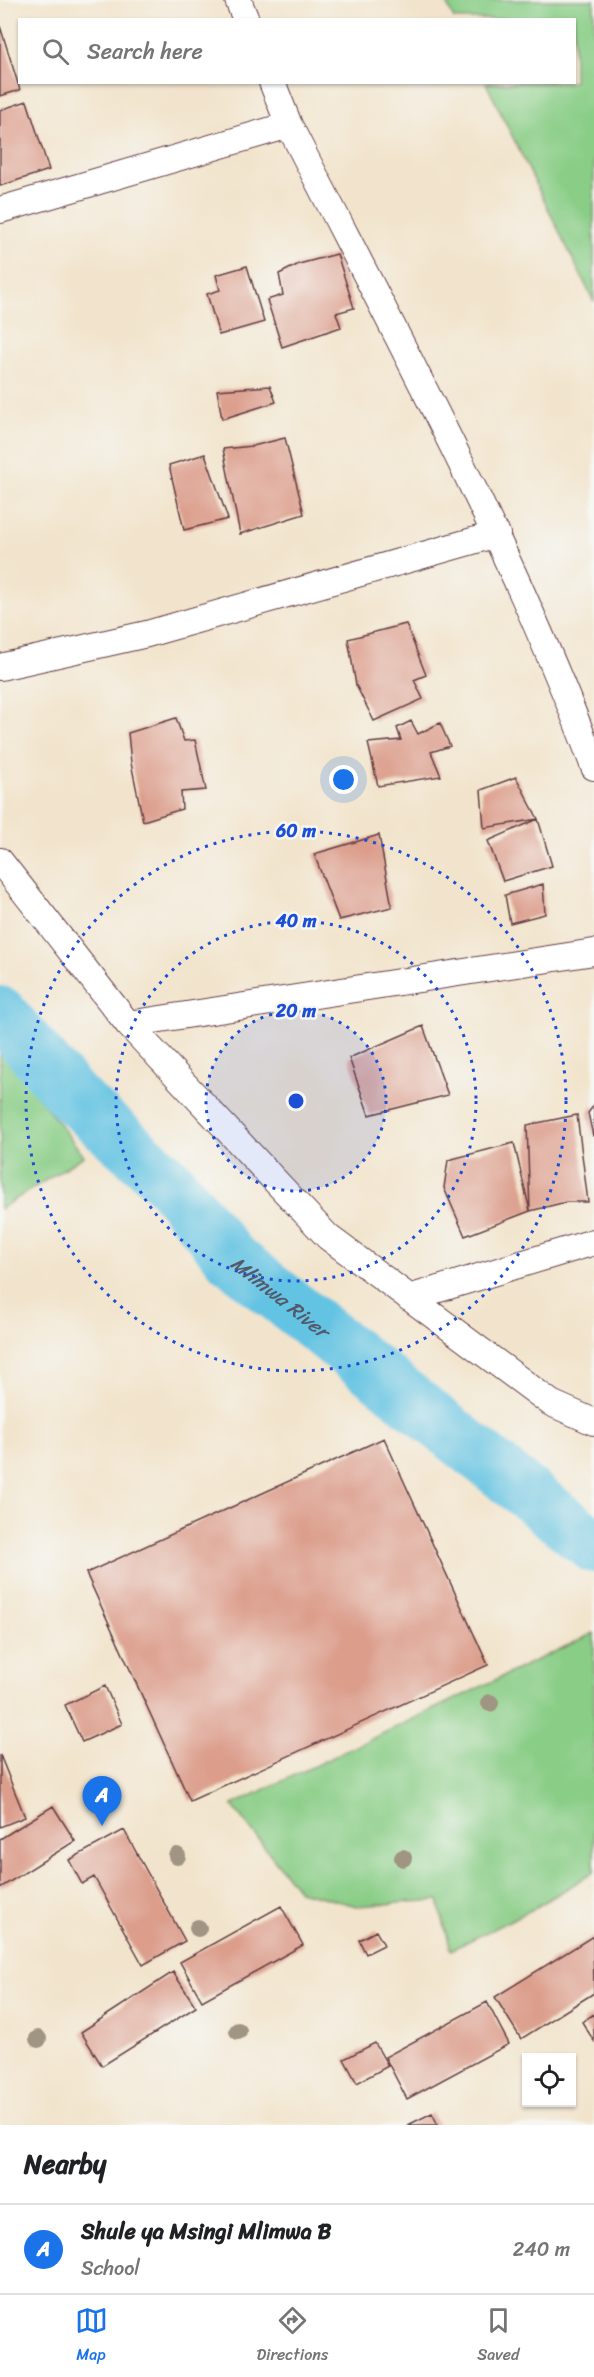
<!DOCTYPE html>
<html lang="en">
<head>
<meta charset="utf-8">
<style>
	body { margin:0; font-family:Sriracha,sans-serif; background:#f2f2f2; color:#202124 }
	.controls { position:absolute; right:18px; bottom:18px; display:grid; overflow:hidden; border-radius:0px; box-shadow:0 2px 4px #0004 }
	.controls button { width:54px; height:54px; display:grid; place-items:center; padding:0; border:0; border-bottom:2px solid #e0e0e0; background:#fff; color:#202124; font:30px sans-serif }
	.you { position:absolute; left:344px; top:780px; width:21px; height:21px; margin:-15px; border:4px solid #fff; border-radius:50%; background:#1a73e8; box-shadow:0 0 0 9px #1a73e833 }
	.badge { display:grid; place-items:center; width:39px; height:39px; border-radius:50%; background:#1a73e8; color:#fff; font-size:20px; font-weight:700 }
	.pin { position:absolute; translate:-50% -50px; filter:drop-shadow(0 2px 3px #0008) }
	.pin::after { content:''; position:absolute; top:32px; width:21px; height:18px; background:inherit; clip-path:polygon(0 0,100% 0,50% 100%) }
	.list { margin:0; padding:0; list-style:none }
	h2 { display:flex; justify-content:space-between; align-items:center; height:78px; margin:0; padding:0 24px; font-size:26px }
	h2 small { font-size:20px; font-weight:400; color:#757577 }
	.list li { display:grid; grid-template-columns:39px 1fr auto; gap:18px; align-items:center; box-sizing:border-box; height:90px; padding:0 24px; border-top:2px solid #e0e0e0 }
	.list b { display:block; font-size:22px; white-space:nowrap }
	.list p { margin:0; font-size:20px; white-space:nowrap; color:#757577 }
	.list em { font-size:20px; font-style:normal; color:#757577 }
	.icon { flex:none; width:33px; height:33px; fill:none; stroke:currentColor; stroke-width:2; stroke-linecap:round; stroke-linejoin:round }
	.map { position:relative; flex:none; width:594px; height:2125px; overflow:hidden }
	.search { position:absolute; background:#fff; box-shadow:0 2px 4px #0004; left:18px; right:18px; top:18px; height:66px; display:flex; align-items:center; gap:15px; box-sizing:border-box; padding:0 21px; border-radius:0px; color:#757577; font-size:22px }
	.sheet { height:168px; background:#fff }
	nav { display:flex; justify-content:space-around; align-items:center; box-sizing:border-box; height:84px; border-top:2px solid #e0e0e0; background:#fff; font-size:16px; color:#757577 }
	nav a { display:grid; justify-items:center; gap:3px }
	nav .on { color:#1a73e8 }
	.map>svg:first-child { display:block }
	.grass { fill:#89cd86; stroke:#6a7658; stroke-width:1.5 }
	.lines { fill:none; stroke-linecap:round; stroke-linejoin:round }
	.river { stroke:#64c3e2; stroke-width:54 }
	.building { fill:#dc9d8b }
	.street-casing { stroke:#633d43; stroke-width:28 }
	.street { stroke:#fff; stroke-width:26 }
	.tree { fill:#a09482 }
	.ring { fill:none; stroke:#1d4ed8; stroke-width:3; stroke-dasharray:3 6 }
	.labels { text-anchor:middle; stroke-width:5; stroke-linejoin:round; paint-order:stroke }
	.water-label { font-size:20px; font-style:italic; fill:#53586b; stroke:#f6f6f2 }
	.centre { fill:#1d4ed8; stroke:#f6f6f2; stroke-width:3 }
	.ring-label { font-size:18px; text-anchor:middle; font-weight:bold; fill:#1d4ed8; stroke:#f6f6f2; stroke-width:5; stroke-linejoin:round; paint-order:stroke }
</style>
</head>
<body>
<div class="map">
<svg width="594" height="2125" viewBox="0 0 594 2125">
	<rect width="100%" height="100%" fill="#f6f6f2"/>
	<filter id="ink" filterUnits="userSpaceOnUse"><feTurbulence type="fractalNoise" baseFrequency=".0167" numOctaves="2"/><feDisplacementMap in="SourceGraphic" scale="12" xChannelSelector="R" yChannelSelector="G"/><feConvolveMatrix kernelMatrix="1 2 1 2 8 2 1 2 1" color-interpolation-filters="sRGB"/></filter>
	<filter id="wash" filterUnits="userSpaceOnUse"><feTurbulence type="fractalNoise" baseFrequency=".008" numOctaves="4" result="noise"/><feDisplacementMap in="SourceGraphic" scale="24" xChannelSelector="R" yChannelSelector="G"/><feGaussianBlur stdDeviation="1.35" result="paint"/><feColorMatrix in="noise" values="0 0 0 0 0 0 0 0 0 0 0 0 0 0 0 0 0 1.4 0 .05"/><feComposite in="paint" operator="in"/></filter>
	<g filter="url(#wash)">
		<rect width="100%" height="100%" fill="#f2e4cc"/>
		<path class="grass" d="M445,0H594V302L486,83L574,82V20L454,19Z
			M0,1047L84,1156L0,1209Z
			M594,1633V1872L533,1909L451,1950L438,1900L357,1906L299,1891L232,1805Z"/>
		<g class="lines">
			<path class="river" id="s1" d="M0,1013L73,1097L170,1183L231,1258L594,1546"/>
		</g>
		<g id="blocks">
			<path class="building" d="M0,26L20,90L0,96Z
				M27,101L49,170L0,186V110Z
				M337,254L354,308L336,313L341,327L282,347L267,300L283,295L279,274L299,264Z
				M247,266L264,322L219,335L207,294L220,290L216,275Z
				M270,386L276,402L222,419L217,390Z
				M285,438L304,514L240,534L223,449L253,446Z
				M205,454L228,519L184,530L169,465Z
				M406,624L426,675L414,680L423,699L374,721L356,685L348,639Z
				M176,718L184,741L195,740L206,790L181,792L182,809L143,821L131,763L128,733Z
				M411,721L418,734L440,723L450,746L431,752L441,776L378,786L368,743L401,740L397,728Z
				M516,777L538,819L552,866L503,881L488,841L538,819L484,828L481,790Z
				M379,835L392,907L339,920L314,854Z
				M543,884L545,914L510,923L505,895Z
				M423,1026L448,1095L369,1115L349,1058Z
				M594,1105V1136H593L588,1113Z
				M577,1115L588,1202H566L530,1211L465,1236L444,1188L448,1160L514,1143L530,1211L527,1125Z
				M384,1438L488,1665L190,1801L86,1573Z
				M105,1686L122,1724L82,1742L65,1705Z
				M0,1755L25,1817L0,1827Z
				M53,1806L75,1841L0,1888V1839Z
				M124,1830L185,1941L143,1965L94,1877L82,1884L69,1860Z
				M281,1906L303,1945L202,2001L180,1962Z
				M376,1931L384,1945L366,1954L359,1940Z
				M593,1936L594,1993L521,2039L495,1997Z
				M173,1972L196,2007L102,2066L81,2032Z
				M487,2002L509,2044L407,2099L385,2057Z
				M594,2014V2041L582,2022Z
				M375,2043L388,2066L357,2083L344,2059Z
				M432,2113L438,2125H408Z"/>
		</g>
	</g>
	<g filter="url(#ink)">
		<use href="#blocks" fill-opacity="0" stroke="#633d43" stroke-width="1.5"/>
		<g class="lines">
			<g class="street-casing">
				<path id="street" d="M238,0L246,20
					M272,82L289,125C397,337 511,545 594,767
					M0,210L289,125
					M0,667L147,634L497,534
					M0,861L128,1024L328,1237L551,1403L594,1422
					M128,1024L594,952
					M409,1298L594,1242"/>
			</g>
			<use href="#street" class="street"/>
		</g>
		<g class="tree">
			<circle cx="490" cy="1703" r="9"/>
			<circle cx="177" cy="1856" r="9"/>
			<circle cx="403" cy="1858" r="9"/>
			<circle cx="198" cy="1928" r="9"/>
			<circle cx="238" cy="2031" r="9"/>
			<circle cx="38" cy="2039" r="9"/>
		</g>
	</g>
	<circle cx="296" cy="1101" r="90" fill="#1d4ed8" fill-opacity=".12"/>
	<g class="ring">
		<circle cx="296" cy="1101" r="90"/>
		<circle cx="296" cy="1101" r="180"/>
		<circle cx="296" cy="1101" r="270"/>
	</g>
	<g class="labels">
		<g class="water-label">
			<text dy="7" stroke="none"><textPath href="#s1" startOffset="400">Mlimwa River</textPath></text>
		</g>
	</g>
	<circle cx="296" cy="1101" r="9" class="centre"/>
	<g class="ring-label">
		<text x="296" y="837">60 m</text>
		<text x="296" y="927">40 m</text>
		<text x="296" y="1017">20 m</text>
	</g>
</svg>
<div class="controls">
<button><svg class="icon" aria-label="locate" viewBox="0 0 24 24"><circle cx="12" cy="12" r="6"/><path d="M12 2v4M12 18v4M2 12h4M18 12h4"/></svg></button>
</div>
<div class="you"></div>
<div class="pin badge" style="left:102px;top:1826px">A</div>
<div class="search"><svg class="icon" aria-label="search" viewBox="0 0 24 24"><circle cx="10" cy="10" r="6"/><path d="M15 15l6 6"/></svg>Search here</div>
</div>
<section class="sheet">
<h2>Nearby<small></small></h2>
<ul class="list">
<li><span class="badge">A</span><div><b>Shule ya Msingi Mlimwa B</b><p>School</p></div><em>240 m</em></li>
</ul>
</section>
<nav>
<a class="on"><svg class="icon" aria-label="map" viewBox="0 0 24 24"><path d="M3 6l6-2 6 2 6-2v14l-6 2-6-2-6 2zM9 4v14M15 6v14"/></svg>Map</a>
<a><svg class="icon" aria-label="directions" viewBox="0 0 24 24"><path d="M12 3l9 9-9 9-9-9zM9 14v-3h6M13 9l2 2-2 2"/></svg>Directions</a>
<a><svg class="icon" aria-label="saved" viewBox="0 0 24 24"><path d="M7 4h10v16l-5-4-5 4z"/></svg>Saved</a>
</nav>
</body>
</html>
